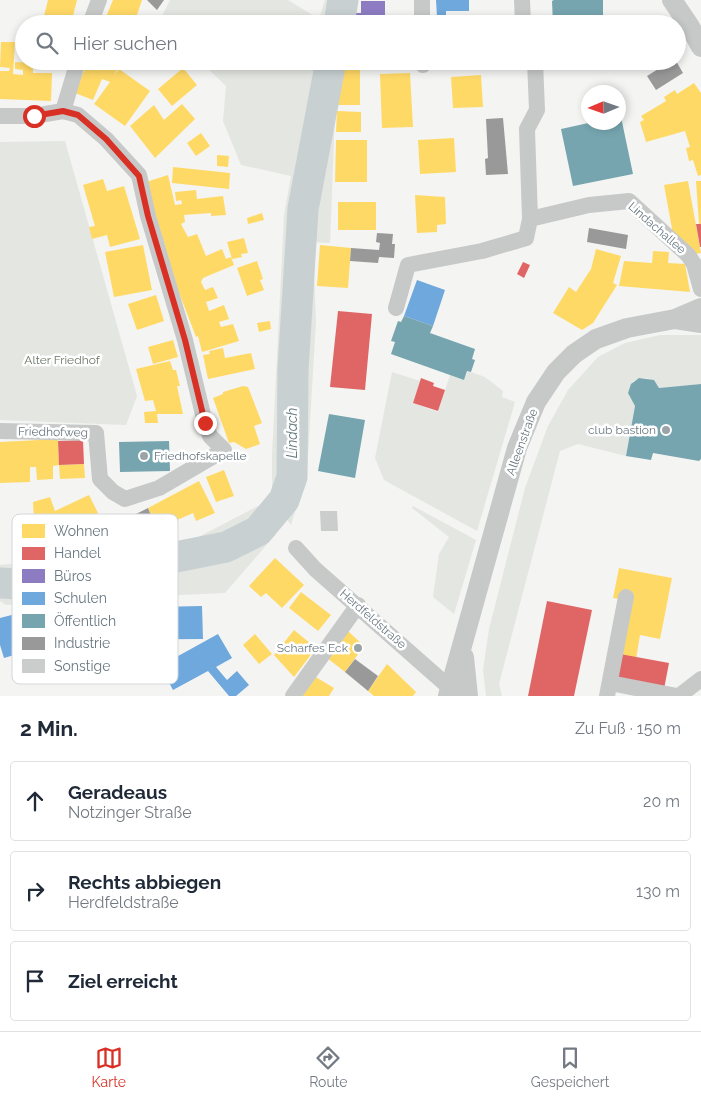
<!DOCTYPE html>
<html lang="de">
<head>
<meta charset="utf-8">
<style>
	body { margin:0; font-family:Raleway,sans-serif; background:#f6f6f7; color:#1f2937 }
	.compass { position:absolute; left:581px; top:85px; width:45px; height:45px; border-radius:50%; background:#fff; box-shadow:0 2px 8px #0003; rotate:268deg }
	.stop { position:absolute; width:15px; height:15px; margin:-11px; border:4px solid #d93025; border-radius:50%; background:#fff }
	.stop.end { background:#d93025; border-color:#fff; box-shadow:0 1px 5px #0008 }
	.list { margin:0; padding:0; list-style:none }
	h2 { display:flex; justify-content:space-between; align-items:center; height:65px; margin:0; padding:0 20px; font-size:21px }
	h2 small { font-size:16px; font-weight:400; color:#747a83 }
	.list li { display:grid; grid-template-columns:32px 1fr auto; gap:15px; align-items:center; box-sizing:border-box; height:80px; margin:0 10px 10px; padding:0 10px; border:1px solid #e0e1e3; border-radius:5px }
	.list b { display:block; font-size:19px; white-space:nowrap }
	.list p { margin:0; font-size:16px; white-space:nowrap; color:#747a83 }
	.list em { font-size:16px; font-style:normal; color:#747a83 }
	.icon { flex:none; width:28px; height:28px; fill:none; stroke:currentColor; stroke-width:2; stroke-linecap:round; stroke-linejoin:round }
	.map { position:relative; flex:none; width:701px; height:696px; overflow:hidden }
	.search { position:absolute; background:#fff; box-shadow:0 2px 8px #0003; left:15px; right:15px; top:15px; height:55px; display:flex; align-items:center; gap:12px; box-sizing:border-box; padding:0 18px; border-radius:28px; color:#747a83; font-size:19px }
	.sheet { height:335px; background:#fff }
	nav { display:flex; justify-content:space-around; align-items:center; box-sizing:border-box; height:70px; border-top:1px solid #e0e1e3; background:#fff; font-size:14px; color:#747a83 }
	nav a { display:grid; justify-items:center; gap:2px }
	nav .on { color:#d93025 }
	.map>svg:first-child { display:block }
	.green { fill:#e3e6e1 }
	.homes { fill:#ffd966 }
	.shops { fill:#e06666 }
	.offices { fill:#8e7cc3 }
	.schools { fill:#6fa8dc }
	.public { fill:#76a5af }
	.industry { fill:#999 }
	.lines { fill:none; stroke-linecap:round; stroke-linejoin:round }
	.river { stroke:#c8d0d2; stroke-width:31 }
	.building { fill:#cbcccc }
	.service { stroke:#c7c9c9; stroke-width:8 }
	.minor { stroke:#c7c9c9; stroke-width:16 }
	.tertiary { stroke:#c7c9c9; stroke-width:20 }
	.route { stroke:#d93025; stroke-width:6 }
	.poi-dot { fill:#99a3a8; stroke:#fff; stroke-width:2 }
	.labels { text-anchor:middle; stroke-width:5; stroke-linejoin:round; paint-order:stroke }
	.street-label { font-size:12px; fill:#687780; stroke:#fff }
	.park-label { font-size:12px; fill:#6b7866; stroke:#fff }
	.poi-label { font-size:12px; fill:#687780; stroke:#fff; text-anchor:end }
	.water-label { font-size:14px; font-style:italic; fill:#63787d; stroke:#fff }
	.key { fill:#fff; stroke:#d2d6d9; stroke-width:1 }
	.key-label { font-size:14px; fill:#687780 }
</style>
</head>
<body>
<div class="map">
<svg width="701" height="696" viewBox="0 0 701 696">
	<rect width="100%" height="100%" fill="#f4f4f3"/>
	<path class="green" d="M170,0H288L319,19L325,0H353L347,24H161L159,22Z
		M200,61H337L330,243L313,242L316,322L307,472L291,525L272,498V456L284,215L291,176L241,165L223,121L226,86Z
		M65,141L137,396L126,425L0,420V142Z
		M660,335H701V384L659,388C652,378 645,375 633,381L628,393L635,406L626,456L578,444L560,451L499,684L502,696H486L483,670L489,629L525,488L548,426L568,390L598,357L625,343Z
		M468,371L485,377L503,391L502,397L515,402L477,531L384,480L375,458L392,372L420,381L413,403L438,412L450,375L464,380Z
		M258,506L276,534L225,593L65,600L6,605L0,601V565L99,555L135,545L185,544Z
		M413,506L476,540L454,614L433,597L439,554L449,537L412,508Z"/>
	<path class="homes" d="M48,0H77L71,24H42Z
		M113,0H142L136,18L151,24H103Z
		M438,17H456V24H438Z
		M495,17V24H471V18Z
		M1,42H15L13,74L23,75V70L15,69V62L33,63V73H52L51,101L0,99V71H9L10,68L0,67Z
		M88,61H122L114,75L119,69L150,91L125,126L94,104L110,82L102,79L93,100L75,93Z
		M183,68L197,85L172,106L158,89Z
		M338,68H360V105H338Z
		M410,73L413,127L382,128L380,74Z
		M481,75L483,107L453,108L451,77Z
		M694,83L701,93V175L698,176L693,160L689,161L686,148L690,147L685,131L646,142L640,122L644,120L641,116L666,101L664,97L675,90L677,94Z
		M182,104L195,119L155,158L130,126L154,105L164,120Z
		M337,111L361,112V132H336Z
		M201,133L210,146L196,156L187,143Z
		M454,138L456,172L420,174L418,140Z
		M336,140H367V182H335Z
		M217,155L229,156L228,167L217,166Z
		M173,167L230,173L229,189L172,183Z
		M168,175L175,205L182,204L181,200L176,201L175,192L196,190L197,199L223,196L226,215L211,216V213L184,215L185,222L181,224L188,237L197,234L206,256L222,249L226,259L231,257L234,265L203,278L201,282L205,290L213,287L218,298L206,302L209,311L224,305L229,319L219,322L221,327L233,324L239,341L202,352L198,336L196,337L178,290L146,182Z
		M103,179L107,191L124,186L140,239L110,247L107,235L92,239L89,227L95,226L83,185Z
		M688,181L701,253L690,255L673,234L664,185Z
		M696,181H701V224H699Z
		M415,195L445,197L446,224L437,225V232L417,233Z
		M338,202H376V230H338Z
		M262,213L264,220L248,224L247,218Z
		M244,238L248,253L241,254L242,257L232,259L227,242Z
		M143,245L152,290L114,297L105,252Z
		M320,245L351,248L348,288L317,286Z
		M596,249L621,256L613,283L617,285L593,323L582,330L553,313L569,287L576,292L591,269Z
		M653,251L669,252L668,263L685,264L690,292L619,286L624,261L652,263Z
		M257,261L263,279L260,280L264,290L247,296L237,268Z
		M156,295L164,321L137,330L128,304Z
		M270,321L271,329L259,332L257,323Z
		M173,340L178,357L153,364L148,347Z
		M223,348L225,358L251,353L255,369L208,379L203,355L210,354L209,351Z
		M170,361L173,370H176L180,386H177L183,414H157L158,423H145L144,412L156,411L153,400L145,401L136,369Z
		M243,386L248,387L262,423L254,426L260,444L246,449L234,442L229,443L213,398L223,394V392Z
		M58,439L59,465L53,466V479L37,480L36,467H30V482L0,483V442Z
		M84,464L85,478L60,479L59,465Z
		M224,470L234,496L216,502L206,477Z
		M199,481L215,513L196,521L193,513L157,529L148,508Z
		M89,495L98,513L90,517L92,522L56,539L46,517L34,522L33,502L50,497L55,511Z
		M275,558L304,585L282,608L266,593L261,597L249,586Z
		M619,568L672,578L660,639L640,635L636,659L616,655L627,600L613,598Z
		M301,592L331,615L318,631L289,608Z
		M294,630L316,648L294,677L274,655Z
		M347,630L364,646L345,672L327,658Z
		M255,634L272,654L259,664L243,645Z
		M387,664L416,692L413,696H374L368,691Z
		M314,676L334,688L329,696H300Z"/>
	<path class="shops" d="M696,224H701V247H700Z
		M523,262L530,265L524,278L517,274Z
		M338,311L372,314L365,390L330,387Z
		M421,378L434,383L433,386L445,390L438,411L413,403Z
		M83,440L84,464L59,465L58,441Z
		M547,601L592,610L574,696H528Z
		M620,654L669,663L664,689L615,680Z"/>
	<path class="offices" d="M361,1H385V24H353V13H361Z"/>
	<path class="schools" d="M436,0H469V11H446V17H437Z
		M417,280L445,290L433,326L404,316Z
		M62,602L64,609L202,606L203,639L66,640L4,658L0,645V618Z
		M218,634L232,658L216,667L227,680L237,671L249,685L236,696H229L208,671L173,690L160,666Z"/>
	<path class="public" d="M554,0H603V24H553L552,1Z
		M562,61H597V69L562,70Z
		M618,117H621L633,174L573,186L561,129L593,122H618Z
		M404,316L433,326L430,333L475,349L472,359L475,360L471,372L467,371L464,380L391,354L395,342L391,341L398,321L401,322Z
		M639,378L654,380L659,388L701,384V459L699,461L653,453L651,460L626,456L635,406L628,393L631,384Z
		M329,414L365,420L355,478L318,471Z
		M169,441L170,471L120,472L119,442Z"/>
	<path class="industry" d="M147,0H164L157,10Z
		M671,61H676L683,73L656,90L647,76Z
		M503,118L508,174L486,175L485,159L488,158L486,119Z
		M589,228L628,235L626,249L587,242Z
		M377,233L393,234L392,244H395L394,258L379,257L378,263L350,261L351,248L379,250L380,243L376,242Z
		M148,508L156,528L133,533L126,519Z
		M355,659L378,676L368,691L345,672Z"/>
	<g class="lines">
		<path class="river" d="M339,24L343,0
			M0,583L35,585L226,547L258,531L284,500L292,477L293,370L303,209L331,61"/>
	</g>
	<path class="building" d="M320,511H337L338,531H321Z"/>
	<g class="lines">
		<path class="service" d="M423,65L525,61"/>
		<path class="minor" d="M422,0V24
			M522,0L523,24
			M90,24L99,0
			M423,61V65
			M63,111L78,61
			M0,116H34L63,111L78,115L106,139L139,175L148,216L185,340L205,423L210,436L224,450L159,488L125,499L113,492L100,479L96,433L0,431
			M530,219L589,205L629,201L688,255L694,264L701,289
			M396,308L408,265L482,251L526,238L530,219L527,129L537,110L535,61
			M296,548L315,569L450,688
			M610,683L677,696
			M293,696L358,605
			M607,696L626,597
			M679,696L701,679"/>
		<path class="tertiary" d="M672,0L689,25L701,47
			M675,319L701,308
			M464,657L468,696
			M448,696L517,448L536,402L556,372L574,354L596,339L627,328L675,319L701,323"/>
	</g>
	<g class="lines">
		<path class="route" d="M34,116L63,111L78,115L106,139L139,176L148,216L185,340L205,423"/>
	</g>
	<g class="poi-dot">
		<circle cx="666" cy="430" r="5"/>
		<circle cx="144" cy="456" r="5"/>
		<circle cx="358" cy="648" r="5"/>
	</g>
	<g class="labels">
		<g class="street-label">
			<text transform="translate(657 228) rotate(41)" y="4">Lindachallee</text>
			<text transform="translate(53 432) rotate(1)" y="4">Friedhofweg</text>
			<text transform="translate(522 442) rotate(-70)" y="4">Alleenstraße</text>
			<text transform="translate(373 619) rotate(41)" y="4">Herdfeldstraße</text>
		</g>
		<g class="park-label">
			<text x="62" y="364">Alter Friedhof</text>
		</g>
		<g class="poi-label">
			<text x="656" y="434">club bastion</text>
			<text x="154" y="460" text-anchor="start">Friedhofskapelle</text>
			<text x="348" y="652">Scharfes Eck</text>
		</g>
		<g class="water-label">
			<text transform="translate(292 433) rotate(-90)" y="5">Lindach</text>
		</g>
	</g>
	<rect x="12" y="514" width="166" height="170" rx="8" class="key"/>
	<rect x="22" y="524" width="23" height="14" fill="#ffd966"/>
	<rect x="22" y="547" width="23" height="13" fill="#e06666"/>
	<rect x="22" y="569" width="23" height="14" fill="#8e7cc3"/>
	<rect x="22" y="592" width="23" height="13" fill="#6fa8dc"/>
	<rect x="22" y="614" width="23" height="14" fill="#76a5af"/>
	<rect x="22" y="637" width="23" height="13" fill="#999"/>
	<rect x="22" y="659" width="23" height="14" fill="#cbcccc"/>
	<g class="key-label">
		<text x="54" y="536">Wohnen</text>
		<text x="54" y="558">Handel</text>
		<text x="54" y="581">Büros</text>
		<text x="54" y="603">Schulen</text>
		<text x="54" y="626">Öffentlich</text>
		<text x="54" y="648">Industrie</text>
		<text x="54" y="671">Sonstige</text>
	</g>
</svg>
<svg class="compass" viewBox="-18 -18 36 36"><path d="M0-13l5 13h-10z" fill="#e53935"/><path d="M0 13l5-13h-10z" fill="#747a83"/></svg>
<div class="stop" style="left:34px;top:116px"></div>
<div class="stop end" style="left:205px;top:423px"></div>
<div class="search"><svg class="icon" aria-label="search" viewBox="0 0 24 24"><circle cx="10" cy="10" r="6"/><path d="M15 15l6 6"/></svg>Hier suchen</div>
</div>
<section class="sheet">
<h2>2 Min.<small>Zu Fuß · 150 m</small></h2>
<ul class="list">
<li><svg class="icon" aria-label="ahead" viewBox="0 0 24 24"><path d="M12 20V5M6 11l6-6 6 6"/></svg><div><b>Geradeaus</b><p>Notzinger Straße</p></div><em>20 m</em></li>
<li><svg class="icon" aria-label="right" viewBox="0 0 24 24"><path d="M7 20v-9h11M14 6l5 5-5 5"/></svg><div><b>Rechts abbiegen</b><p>Herdfeldstraße</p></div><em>130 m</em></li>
<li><svg class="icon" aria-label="arrive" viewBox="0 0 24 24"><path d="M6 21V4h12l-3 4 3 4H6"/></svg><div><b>Ziel erreicht</b></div></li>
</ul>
</section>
<nav>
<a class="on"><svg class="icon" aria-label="map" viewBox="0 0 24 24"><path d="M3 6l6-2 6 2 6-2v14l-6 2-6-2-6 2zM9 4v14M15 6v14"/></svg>Karte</a>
<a><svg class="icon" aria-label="directions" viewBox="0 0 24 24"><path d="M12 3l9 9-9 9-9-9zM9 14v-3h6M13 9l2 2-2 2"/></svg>Route</a>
<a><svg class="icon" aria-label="saved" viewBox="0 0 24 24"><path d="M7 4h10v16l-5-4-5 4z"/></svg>Gespeichert</a>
</nav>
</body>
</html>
